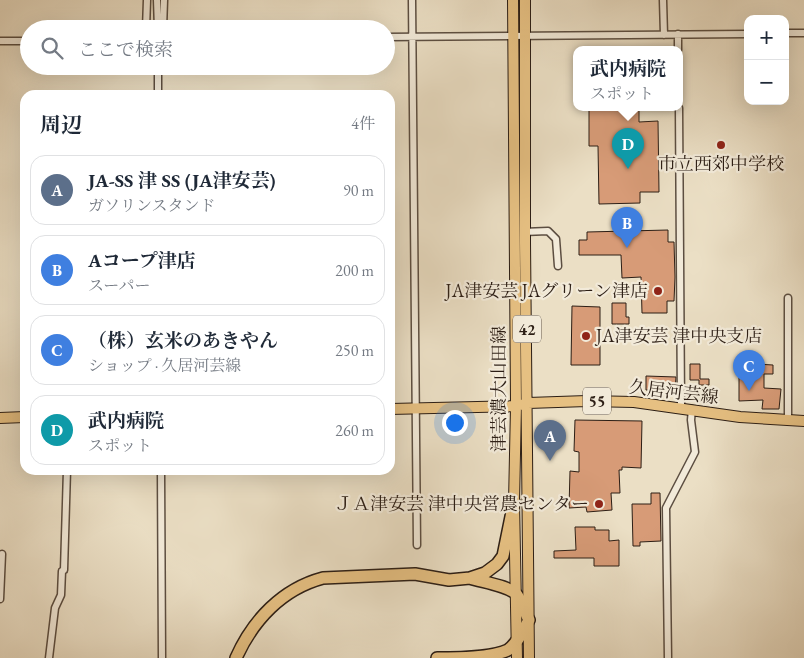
<!DOCTYPE html>
<html lang="ja">
<head>
<meta charset="utf-8">
<style>
	body { margin:0; font-family:"EB Garamond","Noto Serif JP",serif; background:#f6f6f7; color:#1f2937 }
	.controls { position:absolute; right:15px; top:15px; display:grid; overflow:hidden; border-radius:10px; box-shadow:0 5px 20px #0002 }
	.controls button { width:45px; height:45px; display:grid; place-items:center; padding:0; border:0; border-bottom:1px solid #e0e1e3; background:#fff; color:#1f2937; font:25px sans-serif }
	.you { position:absolute; left:454px; top:422px; width:18px; height:18px; margin:-12px; border:4px solid #fff; border-radius:50%; background:#1a73e8; box-shadow:0 0 0 8px #1a73e833 }
	.badge { display:grid; place-items:center; width:32px; height:32px; border-radius:50%; background:#b45309; color:#fff; font-size:16px; font-weight:700 }
	.pin { position:absolute; translate:-50% -41px; filter:drop-shadow(0 1px 2px #0008) }
	.pin::after { content:''; position:absolute; top:26px; width:18px; height:15px; background:inherit; clip-path:polygon(0 0,100% 0,50% 100%) }
	.popup { position:absolute; left:573px; top:46px; width:110px; height:65px; box-sizing:border-box; display:grid; place-content:center; border-radius:10px; background:#fff; filter:drop-shadow(0 1px 4px #0005); font-size:16px; white-space:nowrap; color:#747a83 }
	.popup b { font-size:19px; color:#1f2937 }
	.popup::after { content:''; position:absolute; left:50%; top:100%; margin-left:-10px; border:10px solid transparent; border-top-color:#fff }
	.list { margin:0; padding:0; list-style:none }
	h2 { display:flex; justify-content:space-between; align-items:center; height:65px; margin:0; padding:0 20px; font-size:21px }
	h2 small { font-size:16px; font-weight:400; color:#747a83 }
	.list li { display:grid; grid-template-columns:32px 1fr auto; gap:15px; align-items:center; box-sizing:border-box; height:70px; margin:0 10px 10px; padding:0 10px; border:1px solid #e0e1e3; border-radius:15px }
	.list b { display:block; font-size:19px; white-space:nowrap }
	.list p { margin:0; font-size:16px; white-space:nowrap; color:#747a83 }
	.list em { font-size:16px; font-style:normal; color:#747a83 }
	.icon { flex:none; width:28px; height:28px; fill:none; stroke:currentColor; stroke-width:2; stroke-linecap:round; stroke-linejoin:round }
	.map { position:relative; flex:none; width:804px; height:658px; overflow:hidden }
	.search { position:absolute; background:#fff; box-shadow:0 5px 20px #0002; left:20px; top:20px; width:375px; height:55px; display:flex; align-items:center; gap:12px; box-sizing:border-box; padding:0 18px; border-radius:28px; color:#747a83; font-size:19px }
	.panel { position:absolute; background:#fff; box-shadow:0 5px 20px #0002; left:20px; top:90px; width:375px; height:385px; border-radius:15px }
	.map>svg:first-child { display:block }
	.building { fill:#d79b77; stroke:#2c1e15 }
	.lines { fill:none; stroke-linecap:round; stroke-linejoin:round }
	.minor-casing { stroke:#5c4e41; stroke-width:9 }
	.primary-casing { stroke:#2c1e15; stroke-width:12 }
	.motorway-casing { stroke:#2c1e15; stroke-width:14 }
	.minor { stroke:#f2ead9; stroke-width:6 }
	.primary { stroke:#e6c082; stroke-width:10 }
	.motorway { stroke:#e6c082; stroke-width:11 }
	.poi-dot { fill:#8f2418; stroke:#f2ead9; stroke-width:2 }
	.labels { text-anchor:middle; stroke-width:4.5; stroke-linejoin:round; paint-order:stroke }
	.shield { fill:#f2ead9; stroke:#675b50; stroke-width:1 }
	.shield-label { font-size:16px; font-weight:bold; fill:#2c1e15 }
	.poi-label { font-size:18px; fill:#2c1e15; stroke:#f2ead9; text-anchor:end }
	.street-label { font-size:18px; fill:#2c1e15; stroke:#f2ead9 }
</style>
</head>
<body>
<div class="map">
<svg width="804" height="658" viewBox="0 0 804 658">
	<rect width="100%" height="100%" fill="#ebdfc5"/>
	<filter id="stains"><feTurbulence type="fractalNoise" baseFrequency=".004" numOctaves="4"/><feColorMatrix values="0 0 0 0 .2 0 0 0 0 .09 0 0 0 0 .02 0 0 0 .5 -.17"/></filter>
	<radialGradient id="worn" r=".72"><stop offset=".6" stop-color="#630" stop-opacity="0"/><stop offset="1" stop-color="#630" stop-opacity=".3"/></radialGradient>
	<path class="building" d="M589,108H639V122L658,121L659,192H640V203L599,204L598,146H589Z
		M668,230V242H674L675,277L674,301H667V313H642L641,277L622,278L621,255H579V240H587V232Z
		M612,303H626V317H629V324H612Z
		M572,306L600,307V365H571Z
		M739,363L773,365V374H764V388L781,389L779,409H762L763,400L739,401Z
		M690,364H700V379H709V385H699V380H690Z
		M646,376L676,377L675,391L646,390Z
		M575,420L642,421L641,468L622,467V470H619L620,493H611L612,510L587,512L586,507L569,508L570,471L579,472V452L574,451Z
		M651,493H660L661,541L640,542V546H633L632,504H651Z
		M575,527H595V530H609V541L619,540V566H594V558H554V551L576,550Z"/>
	<g class="lines">
		<g class="minor-casing">
			<path id="minor" d="M157,0L158,29
				M412,0L417,545
				M663,0L664,35
				M146,29L147,0
				M163,29L164,0
				M785,33H804
				M678,34V50
				M386,37L748,34
				M0,41H29
				M158,66V95
				M679,108L681,407
				M523,232L548,231L556,239L558,266
				M788,298V421
				M161,470L162,658
				M0,599L2,554
				M49,658L55,608L61,595L62,571L64,570L67,470
				M668,658L666,508L695,452L691,420L692,409"/>
		</g>
		<g class="primary-casing">
			<path id="primary" d="M513,0L516,406L514,502L517,658
				M525,0V243L529,658
				M390,409L516,406L528,403L587,401L634,402L740,417L804,421
				M0,418L25,417"/>
		</g>
		<g class="motorway-casing">
			<path id="motorway" d="M236,658C253,620 282,589 323,578L415,574L449,580L470,578L485,573L497,564L503,556L514,502
				M437,658C457,658 491,658 508,650C518,643 523,630 529,620C525,613 522,602 517,595C510,586 482,582 470,578"/>
		</g>
		<use href="#minor" class="minor"/>
		<use href="#primary" class="primary"/>
		<use href="#motorway" class="motorway"/>
	</g>
	<g class="poi-dot">
		<circle cx="721" cy="145" r="5"/>
		<circle cx="658" cy="291" r="5"/>
		<circle cx="586" cy="336" r="5"/>
		<circle cx="599" cy="504" r="5"/>
	</g>
	<g class="labels">
		<g class="shield">
			<rect x="513" y="315.5" width="28" height="27" rx="4"/>
			<rect x="583" y="387.5" width="28" height="27" rx="4"/>
		</g>
		<g class="shield-label">
			<text x="527" y="335">42</text>
			<text x="597" y="407">55</text>
		</g>
		<g class="poi-label">
			<text x="721" y="170" text-anchor="middle">市立西郊中学校</text>
			<text x="648" y="297">JA津安芸 JAグリーン津店</text>
			<text x="596" y="342" text-anchor="start">JA津安芸 津中央支店</text>
			<text x="589" y="510">ＪＡ津安芸 津中央営農センター</text>
		</g>
		<g class="street-label">
			<text transform="translate(499 389) rotate(-90)" y="6">津芸濃大山田線</text>
			<text transform="translate(674 392) rotate(7)" y="6">久居河芸線</text>
		</g>
	</g>
	<rect width="100%" height="100%" filter="url(#stains)"/>
	<rect width="100%" height="100%" fill="url(#worn)"/>
</svg>
<div class="controls">
<button>+</button>
<button>−</button>
</div>
<div class="you"></div>
<div class="pin badge" style="left:550px;top:461px;background:#5c6f8a">A</div>
<div class="pin badge" style="left:627px;top:248px;background:#3f7fe0">B</div>
<div class="pin badge" style="left:749px;top:391px;background:#3f7fe0">C</div>
<div class="pin badge" style="left:628px;top:169px;background:#0f9aa8">D</div>
<div class="popup"><b>武内病院</b>スポット</div>
<div class="search"><svg class="icon" aria-label="search" viewBox="0 0 24 24"><circle cx="10" cy="10" r="6"/><path d="M15 15l6 6"/></svg>ここで検索</div>
<section class="panel">
<h2>周辺<small>4件</small></h2>
<ul class="list">
<li><span class="badge" style="background:#5c6f8a">A</span><div><b>JA-SS 津 SS (JA津安芸)</b><p>ガソリンスタンド</p></div><em>90 m</em></li>
<li><span class="badge" style="background:#3f7fe0">B</span><div><b>Aコープ津店</b><p>スーパー</p></div><em>200 m</em></li>
<li><span class="badge" style="background:#3f7fe0">C</span><div><b>（株）玄米のあきやん</b><p>ショップ · 久居河芸線</p></div><em>250 m</em></li>
<li><span class="badge" style="background:#0f9aa8">D</span><div><b>武内病院</b><p>スポット</p></div><em>260 m</em></li>
</ul>
</section>
</div>
</body>
</html>
